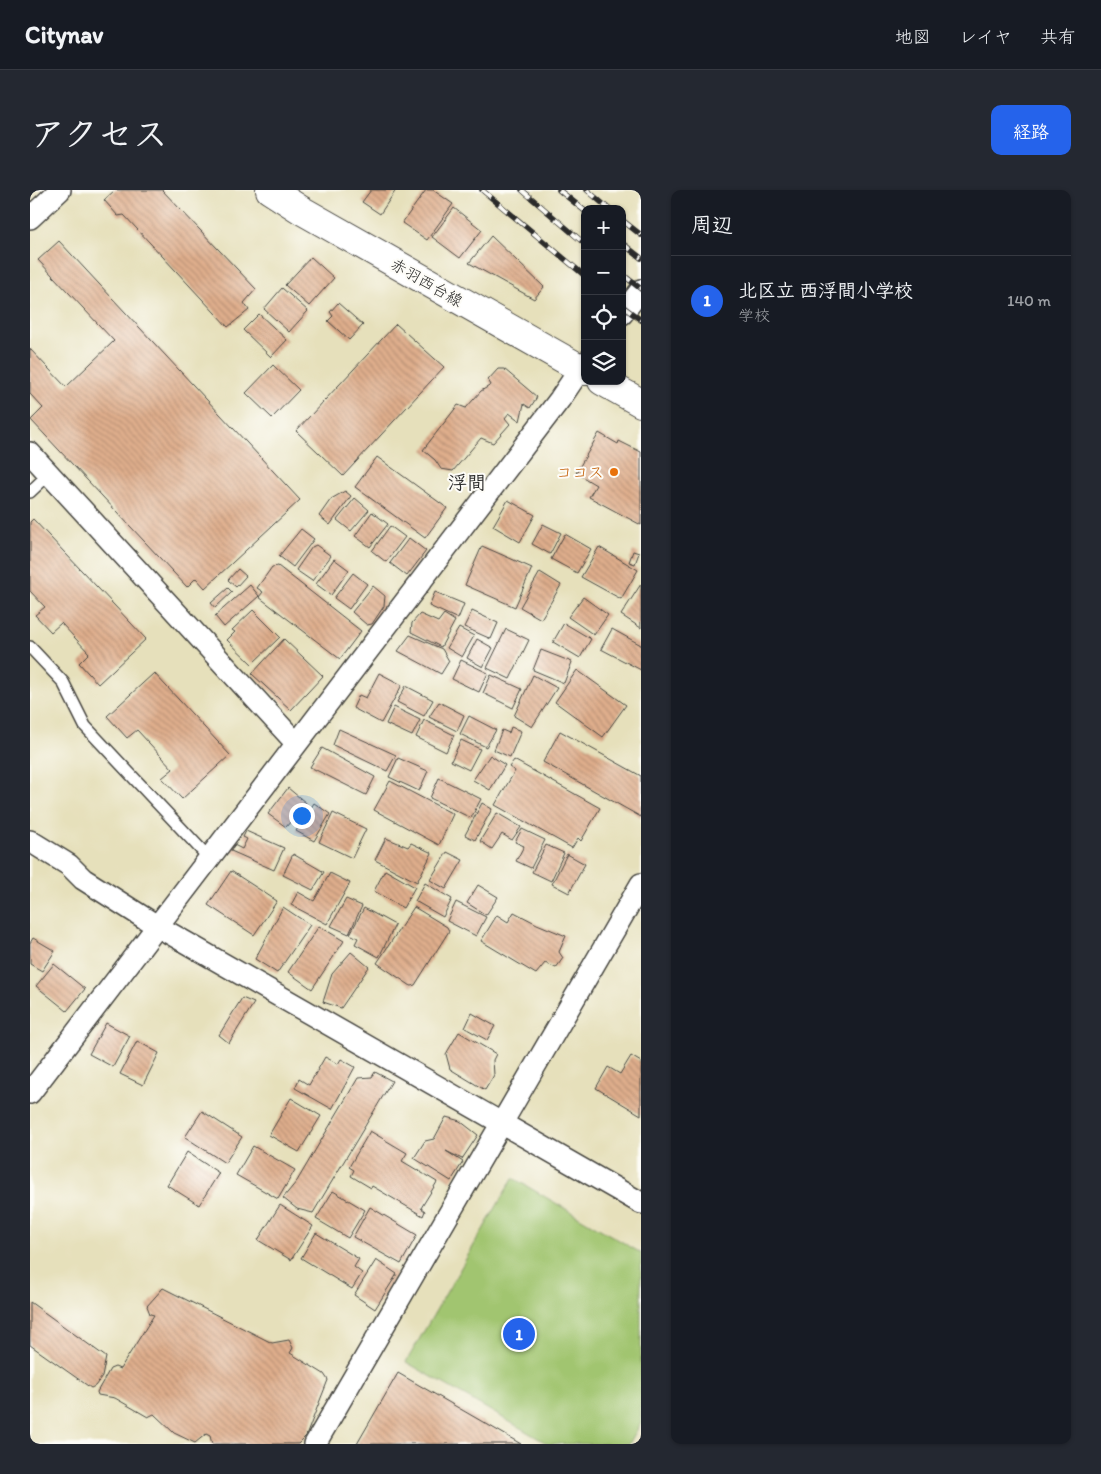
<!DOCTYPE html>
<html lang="ja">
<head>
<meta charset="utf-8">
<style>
	body { margin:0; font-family:Itim,"Klee One",sans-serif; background:#242831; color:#f1f3f6 }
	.controls { position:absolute; right:15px; top:15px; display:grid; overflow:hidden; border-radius:10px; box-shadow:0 1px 4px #0004 }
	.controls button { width:45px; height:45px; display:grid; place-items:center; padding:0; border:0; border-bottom:1px solid #363941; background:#171b24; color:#f1f3f6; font:25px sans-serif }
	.you { position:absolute; left:271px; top:625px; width:18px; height:18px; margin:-12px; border:4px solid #fff; border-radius:50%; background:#1a73e8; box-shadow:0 0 0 8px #1a73e833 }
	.badge { display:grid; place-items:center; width:32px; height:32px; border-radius:50%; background:#2563eb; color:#fff; font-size:16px; font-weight:700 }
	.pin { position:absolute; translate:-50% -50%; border:2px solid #fff; box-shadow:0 1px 5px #0006 }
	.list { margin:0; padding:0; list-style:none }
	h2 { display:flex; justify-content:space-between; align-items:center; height:65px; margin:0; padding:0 20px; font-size:21px }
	h2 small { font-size:16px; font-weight:400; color:#9ea1a6 }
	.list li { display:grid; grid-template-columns:32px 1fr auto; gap:15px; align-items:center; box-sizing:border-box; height:90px; padding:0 20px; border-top:1px solid #363941 }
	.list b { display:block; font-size:19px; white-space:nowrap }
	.list p { margin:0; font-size:16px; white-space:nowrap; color:#9ea1a6 }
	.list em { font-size:16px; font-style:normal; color:#9ea1a6 }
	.icon { flex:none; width:28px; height:28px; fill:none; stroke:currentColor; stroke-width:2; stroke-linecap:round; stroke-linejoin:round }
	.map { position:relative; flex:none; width:611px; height:1254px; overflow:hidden; border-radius:10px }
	header { display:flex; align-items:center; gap:30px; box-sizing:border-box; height:70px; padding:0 25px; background:#171b24; border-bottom:1px solid #363941 }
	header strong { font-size:24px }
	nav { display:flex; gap:28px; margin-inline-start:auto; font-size:18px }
	.intro { display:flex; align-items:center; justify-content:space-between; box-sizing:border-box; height:120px; padding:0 30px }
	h1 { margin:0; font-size:35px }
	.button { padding:12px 22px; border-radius:10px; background:#2563eb; color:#fff; font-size:18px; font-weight:700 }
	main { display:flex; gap:30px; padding:0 30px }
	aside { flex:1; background:#171b24; border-radius:10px; box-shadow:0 1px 4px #0004 }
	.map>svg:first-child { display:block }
	.pitch { fill:#a1c56f; stroke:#66784d }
	.building { fill:url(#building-back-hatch) }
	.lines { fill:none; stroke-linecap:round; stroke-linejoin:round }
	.service-casing { stroke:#474641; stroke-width:14 }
	.minor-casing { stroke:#474641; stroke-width:24 }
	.secondary-casing { stroke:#474641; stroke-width:30 }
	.service { stroke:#fff; stroke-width:11 }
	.minor { stroke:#fff; stroke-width:21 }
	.secondary { stroke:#fff; stroke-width:28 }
	.rail-casing { stroke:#2b2b2b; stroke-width:5.5 }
	.rail { stroke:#fdfcf7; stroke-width:4; stroke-dasharray:11; stroke-linecap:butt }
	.food-dot { fill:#e8710a; stroke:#fdfcf7; stroke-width:2 }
	.labels { text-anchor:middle; stroke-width:4; stroke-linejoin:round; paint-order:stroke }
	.street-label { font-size:16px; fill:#2b2b2b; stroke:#fdfcf7 }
	.food-label { font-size:16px; fill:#c56008; stroke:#fdfcf7; text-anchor:end }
	.quarter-label { font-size:19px; font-weight:bold; fill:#2b2b2b; stroke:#fdfcf7 }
</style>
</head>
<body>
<header>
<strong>Citynav</strong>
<nav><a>地図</a><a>レイヤ</a><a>共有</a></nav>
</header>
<div class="intro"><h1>アクセス</h1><a class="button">経路</a></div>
<main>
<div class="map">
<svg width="611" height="1254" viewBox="0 0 611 1254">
	<defs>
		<pattern id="building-back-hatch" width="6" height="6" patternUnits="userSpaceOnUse" patternTransform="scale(1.25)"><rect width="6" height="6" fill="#dfae8c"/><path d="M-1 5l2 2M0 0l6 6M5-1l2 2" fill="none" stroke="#b58e73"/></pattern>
	</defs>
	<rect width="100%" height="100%" fill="#fdfcf7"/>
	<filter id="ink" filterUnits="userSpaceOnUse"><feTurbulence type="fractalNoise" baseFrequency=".02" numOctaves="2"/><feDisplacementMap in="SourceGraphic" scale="10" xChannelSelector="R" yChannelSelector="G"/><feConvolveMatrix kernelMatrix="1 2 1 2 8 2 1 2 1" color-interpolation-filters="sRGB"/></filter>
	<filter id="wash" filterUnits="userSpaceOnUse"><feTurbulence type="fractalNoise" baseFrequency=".0096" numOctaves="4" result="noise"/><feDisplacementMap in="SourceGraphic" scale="20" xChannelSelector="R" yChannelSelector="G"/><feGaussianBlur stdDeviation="1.12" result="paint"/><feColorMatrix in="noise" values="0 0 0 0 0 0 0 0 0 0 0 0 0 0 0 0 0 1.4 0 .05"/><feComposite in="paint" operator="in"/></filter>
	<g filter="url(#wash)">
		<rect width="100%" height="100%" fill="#e6e0bb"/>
		<path class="pitch" d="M483,988L611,1063V1233L599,1254H518L376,1172Z"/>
		<g id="blocks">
			<path class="building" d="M85,0H132L226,99L214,113L219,120L198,137L94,25L88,26L74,10Z
				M341,0H366L350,24L332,12Z
				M396,0H403L423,14L397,50L372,33Z
				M424,18L452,40L430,68L402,47Z
				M461,46L514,97L504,109L439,73Z
				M29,51L270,310L175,398L166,388L157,397L1,230L13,218L0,204V159L36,197L84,151L8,70Z
				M281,67L304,88L279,116L255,95Z
				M252,98L278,121L259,142L234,119Z
				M308,113L333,135L319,150L298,131L303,126L300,122Z
				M229,124L257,150L241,167L213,140Z
				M366,134L414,177L313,286L266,241Z
				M243,175L269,200L242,228L216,203Z
				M468,179H474L507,207L500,218L494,214L490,231L479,223L475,228L480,234L463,253L451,248L423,281L411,279L405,270L393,260L428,215L436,218L451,201L461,195L458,190Z
				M569,243L588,254L589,251L611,262V335L559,307L566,295L546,283Z
				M347,267L417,318L395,348L325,297Z
				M315,301L321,306L300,335L289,326L301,309Z
				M325,308L339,320L321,341L307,330Z
				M478,310L505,325L490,352L463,336Z
				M342,322L358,334L340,357L325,346Z
				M3,329L116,449L68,494L49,473L59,463L31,433L21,442L5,425L15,417L0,401V332Z
				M513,334L531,343L520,364L502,354Z
				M360,336L375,347L356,372L342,361Z
				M271,339L284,349L263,377L249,366Z
				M535,344L561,359L547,383L521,369Z
				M379,348L396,361L377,386L360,373Z
				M286,355L301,366L282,391L266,380L282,357Z
				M452,356L502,378L485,417L435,395Z
				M569,357L608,380L591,409L551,387Z
				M603,361L609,363L605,374L599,372Z
				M304,369L319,380L301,405L286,394Z
				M248,376L331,441L310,469L229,407L233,402L227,398L242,377Z
				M208,379L216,386L206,397L198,390Z
				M510,382L531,395L511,429L490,417Z
				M323,383L337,394L319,419L304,408Z
				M611,394V438L591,425Z
				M220,395L229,406L194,437L185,426Z
				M343,396L355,406L354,416L342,434L337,435L322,422Z
				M198,398L202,402L185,418L181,413Z
				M405,402L434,414L428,429L399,416Z
				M553,407L578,425L564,445L538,427Z
				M223,420L250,447L222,474L197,450L205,442L202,440Z
				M442,421L468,433L461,449L434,437Z
				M390,424L408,432L414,424L425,431L411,457L381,442L382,433Z
				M534,433L561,449L550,468L523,452Z
				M429,438L444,446L432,467L417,458Z
				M476,439L499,450L480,489L457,478Z
				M582,439L611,455V480L571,459Z
				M380,445L412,459L419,471L411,484L368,461Z
				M254,449L293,486L261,520L222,484Z
				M447,449L463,458L453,477L437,468Z
				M511,460L542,472L534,493L503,480Z
				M431,470L458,483L449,502L422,489Z
				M547,480L596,515L573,547L525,512Z
				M124,483L200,565L152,609L132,588L143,579L107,540L97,548L77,526Z
				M349,483L372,495L351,533L323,518L329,505L336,508Z
				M461,485L492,499L483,518L453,503Z
				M503,485L527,498L502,537L484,526Z
				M376,496L403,510L394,526L367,512Z
				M409,512L434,525L427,541L399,527Z
				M364,517L390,530L382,546L356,534Z
				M439,526L466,540L456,557L430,544Z
				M394,530L424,545L416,562L386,547Z
				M481,537L491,541L480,567L464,560L472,540L479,543Z
				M309,539L366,565L357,581L303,555Z
				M530,541L611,586V627L513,572Z
				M431,550L450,559L439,580L421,571Z
				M292,558L345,587L336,605L280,577Z
				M460,565L475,575L460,600L443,590Z
				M368,568L398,581L389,601L359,587Z
				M484,570L570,618L551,651L548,648L542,658L465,615L485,581L479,577Z
				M409,588L451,609L441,628L400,608Z
				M360,591L423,624L409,655L344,620Z
				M258,598L276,613L256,637L238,624Z
				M284,613L300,624L284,651L266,641Z
				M452,613L462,619L445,650L435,645Z
				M303,623L336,639L322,668L289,652Z
				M467,623L491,637L482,650L472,644L462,659L450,651Z
				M492,639L515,650L501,678L486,671L494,656L485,652Z
				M216,641L254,658L244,680L201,661L204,655L212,659L217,649L213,647Z
				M356,648L378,657L381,653L402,663L387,692L345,670Z
				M516,655L534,663L521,691L502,682Z
				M417,662L433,670L416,699L400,690Z
				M263,664L294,682L283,700L253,685Z
				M537,664L555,674L539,703L522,694Z
				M355,680L385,697L373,718L344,701Z
				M201,681L247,711L224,745L178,715Z
				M300,683L320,693L297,734L261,715L268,702L284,711Z
				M395,693L422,709L413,727L385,711Z
				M448,695L468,707L456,725L437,713Z
				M316,709L332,716L319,744L301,736Z
				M426,712L456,727L446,746L417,731Z
				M253,717L280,735L247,783L225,769Z
				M384,717L417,737L419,741L385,795L381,796L347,773Z
				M334,718L365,735L349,767L325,754L328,748L320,744Z
				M484,722L507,734L536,746L529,762L533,768L526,778L515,773L506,784L451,751L467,725L478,732Z
				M289,736L314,751L282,799L258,782Z
				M3,748L25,761L12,781L0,774V753Z
				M321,762L339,777L311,818L293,812L302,784Z
				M24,774L55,799L37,821L6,796Z
				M212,808L224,813L199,853L189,845Z
				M442,823L465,836L457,850L435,838Z
				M76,833L100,846L83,877L59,864Z
				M429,842L466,864L463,870L464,885L455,900L420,879L416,864Z
				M107,851L129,863L113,895L90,884Z
				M601,866L611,872V925L566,898L578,877L590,884Z
				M295,867L308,874L311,869L325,877L302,919L265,898L269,889L279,895Z
				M345,882L362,891L283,1023L267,1019L253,1008L267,991L328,888L342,887Z
				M261,908L291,926L269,962L239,945Z
				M172,921L212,947L195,973L155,947Z
				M416,927L430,931L448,945L432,969L416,961L433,972L421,991L384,968L395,951L404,949Z
				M340,941L377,963L372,971L407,992L391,1018L395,1021L393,1026L342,996L341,998L321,986L324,980L319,977Z
				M223,956L265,980L248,1009L206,985Z
				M157,962L189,983L169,1015L137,995Z
				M303,1001L335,1020L318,1048L286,1029Z
				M250,1015L283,1036L261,1070L228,1050Z
				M340,1017L387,1045L371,1074L323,1047Z
				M286,1043L329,1069L324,1077L332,1083L322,1099L271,1068Z
				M346,1070L367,1084L345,1119L324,1105Z
				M133,1098L242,1153L259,1150L263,1158L260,1163L294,1184L298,1190L276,1246L268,1254H182L180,1246L176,1244L165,1253L144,1243L124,1224L118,1227L85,1208L68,1205L67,1202L80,1179L85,1177L90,1179L124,1125L120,1124L117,1116Z
				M0,1112L76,1167L72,1187L65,1196L61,1198L0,1155Z
				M368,1183L491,1254H327Z"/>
		</g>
	</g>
	<g filter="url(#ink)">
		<use href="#blocks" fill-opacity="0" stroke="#474641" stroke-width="1"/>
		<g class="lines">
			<g class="service-casing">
				<path id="service" d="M0,302L19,284
					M0,457L33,492L55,536L179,668"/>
			</g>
			<g class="minor-casing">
				<path id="minor" d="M0,28L30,0
					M592,124L611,100
					M0,263L266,553
					M0,651L39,675L53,689L127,736L611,1013
					M0,903L530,209L555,172
					M285,1254L611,694"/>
			</g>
			<g class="secondary-casing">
				<path id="secondary" d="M240,0L271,20L555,181
					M572,191L611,213"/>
			</g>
			<use href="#service" class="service"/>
			<use href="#minor" class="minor"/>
			<use href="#secondary" class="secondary"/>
			<g class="rail-casing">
				<path id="rail" d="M452,0L555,86
					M492,0L555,54
					M529,0L555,21
					M557,0L579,19
					M592,30L611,45
					M592,53L611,68
					M592,84L611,99
					M592,116L611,130"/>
			</g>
			<use href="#rail" class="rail"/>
		</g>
	</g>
	<circle class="food-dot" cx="584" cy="282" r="5"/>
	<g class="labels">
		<g class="street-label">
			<text transform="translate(397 92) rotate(30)" y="6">赤羽西台線</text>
		</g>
		<g class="food-label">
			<text x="574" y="288">ココス</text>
		</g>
		<g class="quarter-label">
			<text x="437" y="299">浮間</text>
		</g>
	</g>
</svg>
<div class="controls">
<button>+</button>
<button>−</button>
<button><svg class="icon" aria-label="locate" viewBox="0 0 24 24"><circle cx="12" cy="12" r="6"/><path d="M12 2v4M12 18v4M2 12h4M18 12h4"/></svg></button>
<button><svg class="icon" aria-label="layers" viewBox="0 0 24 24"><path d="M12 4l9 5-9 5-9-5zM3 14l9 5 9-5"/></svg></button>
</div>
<div class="you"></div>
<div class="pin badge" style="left:489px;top:1144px">1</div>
</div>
<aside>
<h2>周辺<small></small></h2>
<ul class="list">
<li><span class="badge">1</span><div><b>北区立 西浮間小学校</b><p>学校</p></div><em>140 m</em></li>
</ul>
</aside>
</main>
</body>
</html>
